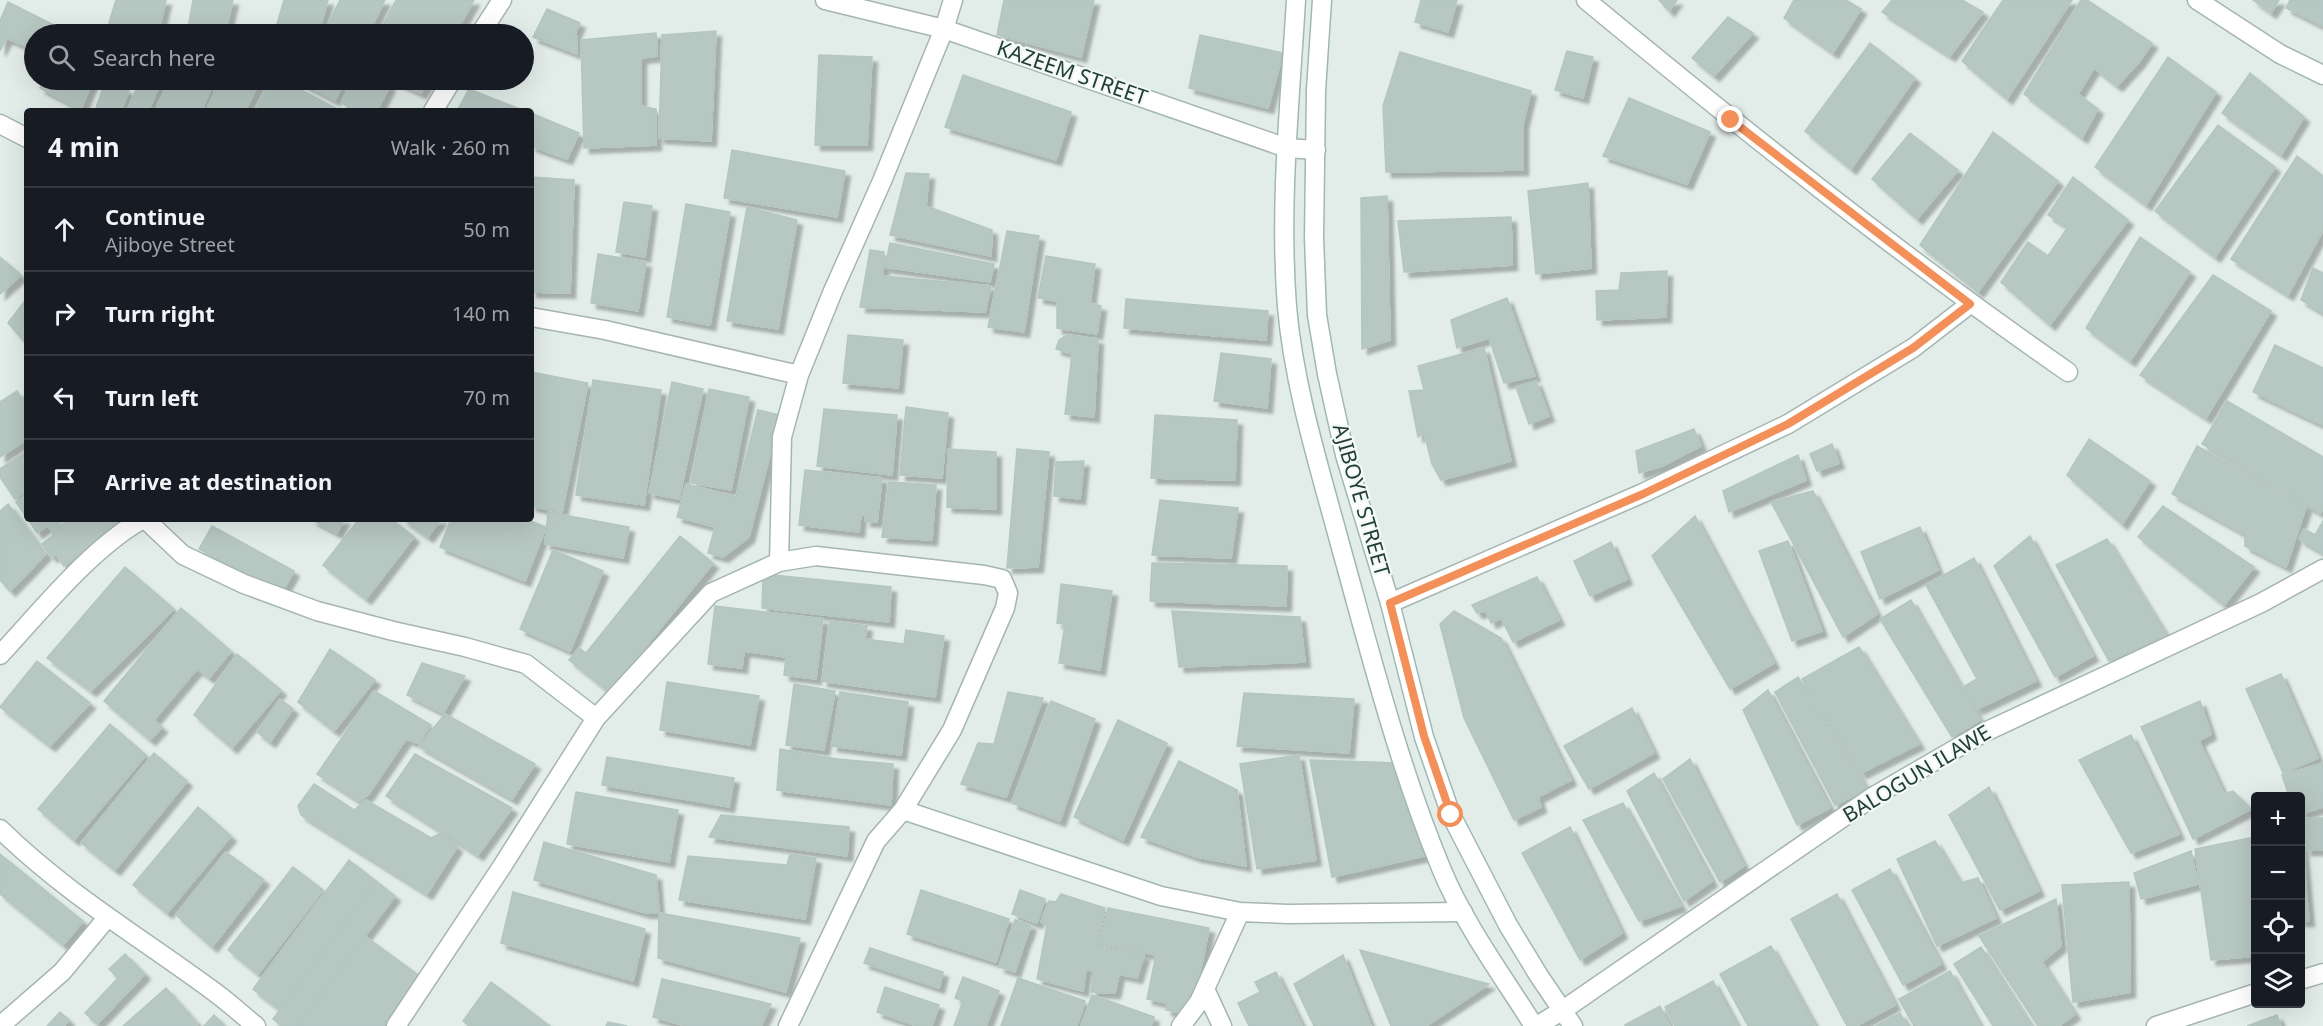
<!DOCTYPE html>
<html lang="en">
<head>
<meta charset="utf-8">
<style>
	body { margin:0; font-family:"Noto Sans",sans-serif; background:#20242c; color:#f1f3f6 }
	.controls { position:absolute; right:18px; bottom:18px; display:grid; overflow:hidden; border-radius:6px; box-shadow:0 6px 24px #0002 }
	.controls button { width:54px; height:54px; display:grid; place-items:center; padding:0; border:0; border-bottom:2px solid #363941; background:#171b24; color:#f1f3f6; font:30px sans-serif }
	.stop { position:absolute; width:18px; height:18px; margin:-14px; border:4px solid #f39059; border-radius:50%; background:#fff }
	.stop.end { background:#f39059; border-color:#fff; box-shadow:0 2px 6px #0008 }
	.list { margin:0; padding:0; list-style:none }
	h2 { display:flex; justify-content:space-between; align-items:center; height:78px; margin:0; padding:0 24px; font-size:26px }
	h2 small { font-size:20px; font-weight:400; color:#9ea1a6 }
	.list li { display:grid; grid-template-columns:39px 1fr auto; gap:18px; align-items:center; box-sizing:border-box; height:84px; padding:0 24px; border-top:2px solid #363941 }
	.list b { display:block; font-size:22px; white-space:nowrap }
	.list p { margin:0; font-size:20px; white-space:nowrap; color:#9ea1a6 }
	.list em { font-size:20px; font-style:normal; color:#9ea1a6 }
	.icon { flex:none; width:33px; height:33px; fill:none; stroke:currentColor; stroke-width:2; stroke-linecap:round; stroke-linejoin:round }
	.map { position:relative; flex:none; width:2323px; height:1026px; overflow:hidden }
	.search { position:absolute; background:#171b24; box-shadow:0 6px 24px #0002; left:24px; top:24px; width:510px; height:66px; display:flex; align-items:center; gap:15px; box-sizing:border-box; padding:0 21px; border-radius:33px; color:#9ea1a6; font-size:22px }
	.panel { position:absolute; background:#171b24; box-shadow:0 6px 24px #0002; left:24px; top:108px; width:510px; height:414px; border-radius:6px }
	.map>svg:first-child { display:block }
	.building { fill:#b7c7c2; stroke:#b4c6c1; stroke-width:1.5; filter:url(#shadow) }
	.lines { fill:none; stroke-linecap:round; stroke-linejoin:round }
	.street-casing { stroke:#a5b5b1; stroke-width:21 }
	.secondary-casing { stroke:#a0b8b2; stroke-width:21 }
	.street { stroke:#fff; stroke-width:18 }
	.secondary { stroke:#fff; stroke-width:18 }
	.route { stroke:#f39059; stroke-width:8 }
	.labels { text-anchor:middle; stroke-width:4.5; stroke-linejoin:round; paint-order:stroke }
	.street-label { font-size:21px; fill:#223e39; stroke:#f3f9f6 }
</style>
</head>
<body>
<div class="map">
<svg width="2323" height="1026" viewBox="0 0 2323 1026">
	<defs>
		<filter id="shadow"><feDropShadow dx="5.5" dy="5.5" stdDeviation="1.5" flood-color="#0004"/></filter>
	</defs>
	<rect width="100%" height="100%" fill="#e2ede9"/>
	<path class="building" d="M116,0H166L158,33L109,23Z
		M193,0H233L225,34H187Z
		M284,0H328L318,34H306L277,24Z
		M340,0H385L368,34H323Z
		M396,0H474L455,34H378Z
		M1004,0H1094L1081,57L997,35Z
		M1421,0H1457L1448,32L1415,22Z
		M1659,0H1677L1669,11Z
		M1794,0H1846L1861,9L1833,53L1784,18Z
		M1892,0H1962L1983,12L1950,56L1882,12Z
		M2003,0H2072L2007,99L1962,61Z
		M2081,0H2087L2152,43L2139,62L2117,86L2094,68L2078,94L2098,109L2082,138L2024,94Z
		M2253,0H2279L2271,13Z
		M2290,0H2323V26L2286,8Z
		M8,2L64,30L62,34H34V50L7,38L0,51V21Z
		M547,9L580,23L575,34L577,37V54L533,37Z
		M1728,17L1753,33L1714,76L1692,58Z
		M64,30L88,34H64Z
		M716,31L711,141L659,138L662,35Z
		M656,33L657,56L641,58V106L656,109V145L584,148L581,40Z
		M1200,35L1283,53L1268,108L1189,88Z
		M1870,43L1915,78L1851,169L1805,131Z
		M1567,51L1593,57L1583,98L1555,90Z
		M1400,52L1531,91L1523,124V170L1386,172L1383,106Z
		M819,55L872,57L867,145H815Z
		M2168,57L2216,92L2146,205L2095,167Z
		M2250,73L2304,117L2281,155L2222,113Z
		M963,75L1071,112L1056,160L945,127Z
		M42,80H93L81,109L40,88Z
		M140,80H162L148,111H127Z
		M169,80H195L212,85L202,111H155Z
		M220,80L260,81L245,111H206Z
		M271,80H283L339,110L255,111Z
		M300,80H345L335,100L299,82Z
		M352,80H379L390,85L377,111H357L341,103Z
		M392,80H429L421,93Z
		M105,82L129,90L121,111H95Z
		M469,89L525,111H457Z
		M1629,98L1710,132L1687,184L1603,156Z
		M531,113L579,133L567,159L531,146Z
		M2218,125L2275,167L2215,257L2155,211Z
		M1993,132L2058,181L1978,292L1920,245Z
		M1910,133L1958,170L1917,219L1872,179Z
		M732,150L845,171L837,217L724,198Z
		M2297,156L2323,176V230L2288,295L2231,259Z
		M906,173L929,174L926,206L992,230L991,256L890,235Z
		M531,177L574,180L570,293L531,292Z
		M2073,177L2128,220L2050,325L2001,282L2028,242L2048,256L2068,227L2048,215Z
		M1588,183L1591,268L1536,274L1528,191Z
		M1387,196L1390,340L1362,349L1361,198Z
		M624,202L652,206L645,257L616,252Z
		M686,204L730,212L710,325L667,317Z
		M747,207L797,220L778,329L727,321Z
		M1511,217L1512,265L1404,272L1398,221Z
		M1007,231L1039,236L1024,332L988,327Z
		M2140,237L2190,272L2130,361L2086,328Z
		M890,243L994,264L990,282L885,267Z
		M870,250L884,252L883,276L991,286L985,312L860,307Z
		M598,254L646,262L638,311L591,303Z
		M1046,256L1095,264L1090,303L1101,306L1097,334L1057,328V301L1038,298Z
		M0,257L21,275L0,294Z
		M2313,268L2323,273V313L2301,300Z
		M1667,271L1666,317L1597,320L1596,291L1619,290L1621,273Z
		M2213,275L2271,311L2206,418L2140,375Z
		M27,298V337L24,341L8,323Z
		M1507,298L1535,376L1504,383L1489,338L1457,348L1451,320Z
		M1126,299L1268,311L1266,340L1124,328Z
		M848,335L903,340L898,388L843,383Z
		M1067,335L1098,339L1094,417L1065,414L1072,354L1056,349L1059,340Z
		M2275,345L2323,368V425L2253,392Z
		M1484,348L1511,461L1441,480L1432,464L1424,433L1418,437L1409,391L1424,390L1418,366Z
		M1221,353L1271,359L1267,408L1214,401Z
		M531,372L588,383L562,512L531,506Z
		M593,380L661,390L644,505L576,495Z
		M1536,381L1549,416L1529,424L1516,387Z
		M672,382L703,389L679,499L649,493Z
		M709,389L749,397L731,490L691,483Z
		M17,391L27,408V439L0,457V402Z
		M2227,401L2323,457V509L2320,513L2202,444Z
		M906,407L948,413L942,478L900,475Z
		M824,409L897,415L892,475L817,466Z
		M758,410L780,415L749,537L723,557L708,553L715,527L677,517L686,484L736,497Z
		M1155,415L1237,420L1235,480L1151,478Z
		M1694,429L1701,446L1662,466L1639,473L1636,451Z
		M2089,439L2150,481L2122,524L2067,475Z
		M1832,444L1839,463L1817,471L1810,454Z
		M2197,446L2306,507L2286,567L2245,546V534L2172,494Z
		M948,449L996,452V509L947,507Z
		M1017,449L1049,452L1038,567L1007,568Z
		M27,451V491L15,499L0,477V469Z
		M1798,455L1806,480L1729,512L1723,491Z
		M1084,461L1080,499L1054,496L1056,462Z
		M805,470L882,478L877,522L865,521V515L861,514L859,532L799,525Z
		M889,482L936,485L932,540L882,537Z
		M1813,491L1877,614L1843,637L1771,502Z
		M27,495V518L16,502Z
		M1160,500L1238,508L1231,558L1152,555Z
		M8,504L46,554L10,591L0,580V511Z
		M2163,506L2254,567L2224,605L2138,537Z
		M548,512L629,527L623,558L545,544Z
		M1695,516L1774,663L1730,689L1652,556Z
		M28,519H65L51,530L47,526L37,533Z
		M69,519H116L120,524L64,566L56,554L52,557L42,544L53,535L52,532Z
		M311,519H344L337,533Z
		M359,519H391L414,537L366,599L323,565Z
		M403,519H441L428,537Z
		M451,519H525L546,527L525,581L440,547Z
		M2323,521V553L2299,539L2304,529L2315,535Z
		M212,526L294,571L281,594L199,549Z
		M1920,527L1938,570L1880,599L1861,552Z
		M680,536L713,563L609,692L569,660L579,648L586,653Z
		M2030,536L2093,656L2055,677L1994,566Z
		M2107,539L2166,635L2109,661L2056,565Z
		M1788,541L1822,631L1792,641L1759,551Z
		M1611,542L1627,579L1590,596L1574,561Z
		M553,550L603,571L570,651L520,629Z
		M1974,558L2036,681L1977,709L1963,687L1977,679L1926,585Z
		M1152,563L1287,566L1286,606L1150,601Z
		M125,567L174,609L91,691L47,658Z
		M763,574L891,587L889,622L762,608Z
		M1537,577L1559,620L1513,642L1501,618L1491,623L1486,611L1477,613L1472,605Z
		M1061,584L1112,591L1100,670L1059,663L1065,624L1057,623Z
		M1911,600L1980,720L1952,737L1880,619Z
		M715,606L823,619L816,679L784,675L786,657L744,651L742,668L708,664Z
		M181,608L231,651L209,678L197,669L154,720L162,727L150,740L104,701Z
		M1172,611L1300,617L1305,662L1179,667Z
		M1454,611L1501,638L1571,780L1538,797L1541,807L1514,820L1464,718L1440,624Z
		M830,621L867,626L865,639L904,644L906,630L944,636L935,697L822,681Z
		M1859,647L1919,744L1861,773L1802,679Z
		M330,649L375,680L334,731L298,702Z
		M237,654L281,690L232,748L194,715Z
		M37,661L90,703L50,746L0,707Z
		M422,663L465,676L443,713L407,695Z
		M2281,674L2318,758L2283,773L2246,689Z
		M1798,677L1867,789L1835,805L1775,692Z
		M667,682L759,696L750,745L660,730Z
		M794,684L835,691L824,750L786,745Z
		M1768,690L1830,808L1797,825L1743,710Z
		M374,691L431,725L418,743L406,739L368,795L359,801L317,774Z
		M840,692L908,702L901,755L832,746Z
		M1008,692L1043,698L1006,797L961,784L978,743L994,744Z
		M1244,693L1354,699L1349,753L1237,746Z
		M280,699L293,709L270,742L257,732Z
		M1051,701L1095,719L1060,821L1012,803Z
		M2200,701L2211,734L2199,741L2224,794L2233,791L2251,809L2193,839L2141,727Z
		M1632,708L1654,753L1589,789L1564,746Z
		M445,714L535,764L512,799L419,746Z
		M1118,720L1167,743L1123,840L1074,817Z
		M110,724L146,755L74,840L38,809Z
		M2131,735L2179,834L2131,853L2079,760Z
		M780,749L837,759L893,764L891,805L777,790Z
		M154,753L187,781L115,870L81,843Z
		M415,754L512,808L478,855L386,796Z
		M1299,755L1316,860L1257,869L1240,764Z
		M607,757L734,778L729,807L602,785Z
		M1690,759L1744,866L1720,882L1663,779Z
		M1310,760L1397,763L1424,856L1332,877Z
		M1179,761L1237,790L1246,866L1197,857L1141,837Z
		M2323,763V807L2300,814V796H2289L2282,775Z
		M1654,773L1712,881L1684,901L1627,791Z
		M314,784L354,810L366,800L431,838L441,833L457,847L427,894L301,815L298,806Z
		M1989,787L2039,891L2000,910L1949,815Z
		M576,792L678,810L669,862L567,844Z
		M1623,803L1681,906L1639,921L1583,820Z
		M198,807L231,836L167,913L133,885Z
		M721,815L849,827L847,856L709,837Z
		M2306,818H2323V850H2306Z
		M2300,821L2309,921H2300Z
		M1570,827L1622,933L1580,960L1522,853Z
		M2250,838L2256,876V956L2211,960L2195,849Z
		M1935,841L1960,883L1978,878L1996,918L1937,946L1897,859Z
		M544,842L656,875L659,913H646L534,880Z
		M2191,851L2198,884L2141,899L2134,873Z
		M226,852L264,880L212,947L176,915Z
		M0,854L83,921L63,945L0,894Z
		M790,854L816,858L805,919L679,900L688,856L787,865Z
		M349,860L376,881L280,1010L253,989Z
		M293,867L323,890L258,974L228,950Z
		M1890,869L1941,964L1903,985L1852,890Z
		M376,881L395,896L298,1026H281L273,1019Z
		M2129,882L2130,992L2073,1002L2062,885Z
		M921,890L1009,919L996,962L907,934Z
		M1020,890L1045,899L1037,923L1012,914Z
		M513,892L645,929L633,981L501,943Z
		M1061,894L1105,908L1097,946L1144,955L1137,978L1119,974L1115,993L1091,992L1093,972L1086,969L1083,991L1037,979L1047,925L1041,922L1049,901L1056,902Z
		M1837,894L1895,1005L1856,1026H1847L1791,919Z
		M2056,899L2061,946L2042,962L2075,1014L2059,1026H2038L1979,936Z
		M1108,908L1209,928L1193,1009L1184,1006L1182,1013L1166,1010L1167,1003L1147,999L1156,955L1100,944Z
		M659,913L800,938L786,992L658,958Z
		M1015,920L1031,925L1027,937L1011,932Z
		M1010,933L1026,938L1015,972L999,967Z
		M365,936L421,977L385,1026H298Z
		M1771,946L1815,1026H1748L1720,974Z
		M1981,947L2031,1026H1993L1954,964Z
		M870,948L943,972L939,988L864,963Z
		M1360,950L1489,984L1426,1026H1391Z
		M125,954L145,974L97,1024L85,1013L118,978L109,969Z
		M1343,955L1371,1026H1314L1294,984Z
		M1950,971L1980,1026H1914L1899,999Z
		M1276,972L1302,1026H1249L1238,1003L1260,992L1255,982Z
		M963,977L999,991L986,1026H954L963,1001L955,998Z
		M1018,978L1085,1001L1077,1026H1001Z
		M662,979L771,1004L761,1026H686L653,1017Z
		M1713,981L1737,1026H1675L1665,1007Z
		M491,982L550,1026H469L463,1021Z
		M885,987L939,1005L932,1026H917L877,1012Z
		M166,988L198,1024L196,1026H123Z
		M1092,995L1154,1017L1151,1026H1081Z
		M1660,1006L1670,1026H1625V1025Z
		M60,1012L69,1020L64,1026H47Z
		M1900,1013L1907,1026H1875Z
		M214,1015L225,1026H204Z
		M2277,1015L2281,1026H2247Z
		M608,1022L627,1026H606Z"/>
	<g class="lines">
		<g class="street-casing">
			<path id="street" d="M825,0L944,29L1287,148L1316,150
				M1586,0C1742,129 1901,256 2068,372
				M2197,0L2280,54L2323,75
				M480,34L502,0
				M433,111L452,80
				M0,124L27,138
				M531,317L605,330L799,375
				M145,519L183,555L244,584L317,611L393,631L465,647L526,664L596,718
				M779,562L782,437L799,375L833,291L882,181L944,29L953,0
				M1390,603L1643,493L1788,424L1913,348L1970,304
				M0,655C40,612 92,547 143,519
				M903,810L1161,896L1240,912L1288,914L1463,912
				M0,829C63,891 138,936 209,988C225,999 240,1013 256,1026
				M2300,980L2323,973
				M1205,989L1222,1026
				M0,1026L62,972L107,918
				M396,1026L501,868L596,718L711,593L779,562L816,556L984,575L1002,579L1008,593L1005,608L952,730L903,810L876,841L788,1026
				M1181,1026L1199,1002L1240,912
				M1537,1026L1563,1010L1874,796L1983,733L2261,603L2323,569
				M2156,1026L2256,993"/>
		</g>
		<g class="secondary-casing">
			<path id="secondary" d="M1296,0C1290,102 1279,205 1287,307C1294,387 1319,466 1340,544C1370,652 1398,764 1441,868C1464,924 1502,975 1534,1026
				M1322,0L1316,90L1314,238L1317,315L1327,374L1345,455L1390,603L1424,737L1451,815L1508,925L1539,976L1573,1026"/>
		</g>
		<use href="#street" class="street"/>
		<use href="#secondary" class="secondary"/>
	</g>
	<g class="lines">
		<path class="route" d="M1451,815L1424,736L1390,603L1643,494L1788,424L1913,348L1970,304L1731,120"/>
	</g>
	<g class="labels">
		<g class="street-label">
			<text transform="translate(1072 73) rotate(19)" y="7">KAZEEM STREET</text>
			<text transform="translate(1361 500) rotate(74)" y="7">AJIBOYE STREET</text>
			<text transform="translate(1917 774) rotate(-31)" y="7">BALOGUN ILAWE</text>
		</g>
	</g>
</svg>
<div class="controls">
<button>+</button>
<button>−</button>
<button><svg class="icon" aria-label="locate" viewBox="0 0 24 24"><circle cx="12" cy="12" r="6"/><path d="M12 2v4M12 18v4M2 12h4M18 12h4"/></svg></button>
<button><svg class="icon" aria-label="layers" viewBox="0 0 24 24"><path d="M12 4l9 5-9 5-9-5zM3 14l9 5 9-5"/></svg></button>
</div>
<div class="stop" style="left:1451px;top:815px"></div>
<div class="stop end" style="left:1731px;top:120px"></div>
<div class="search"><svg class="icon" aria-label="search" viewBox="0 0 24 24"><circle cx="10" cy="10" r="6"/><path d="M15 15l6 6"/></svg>Search here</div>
<section class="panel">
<h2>4 min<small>Walk · 260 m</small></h2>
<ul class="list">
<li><svg class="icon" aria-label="ahead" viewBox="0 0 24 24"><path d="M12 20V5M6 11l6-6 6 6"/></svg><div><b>Continue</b><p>Ajiboye Street</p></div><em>50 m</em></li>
<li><svg class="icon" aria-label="right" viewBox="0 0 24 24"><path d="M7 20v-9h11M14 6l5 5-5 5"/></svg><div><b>Turn right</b></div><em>140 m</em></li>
<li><svg class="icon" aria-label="left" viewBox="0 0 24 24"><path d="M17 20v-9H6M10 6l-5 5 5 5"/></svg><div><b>Turn left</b></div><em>70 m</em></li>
<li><svg class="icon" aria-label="arrive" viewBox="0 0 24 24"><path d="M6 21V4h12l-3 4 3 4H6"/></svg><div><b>Arrive at destination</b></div></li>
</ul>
</section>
</div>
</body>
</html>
